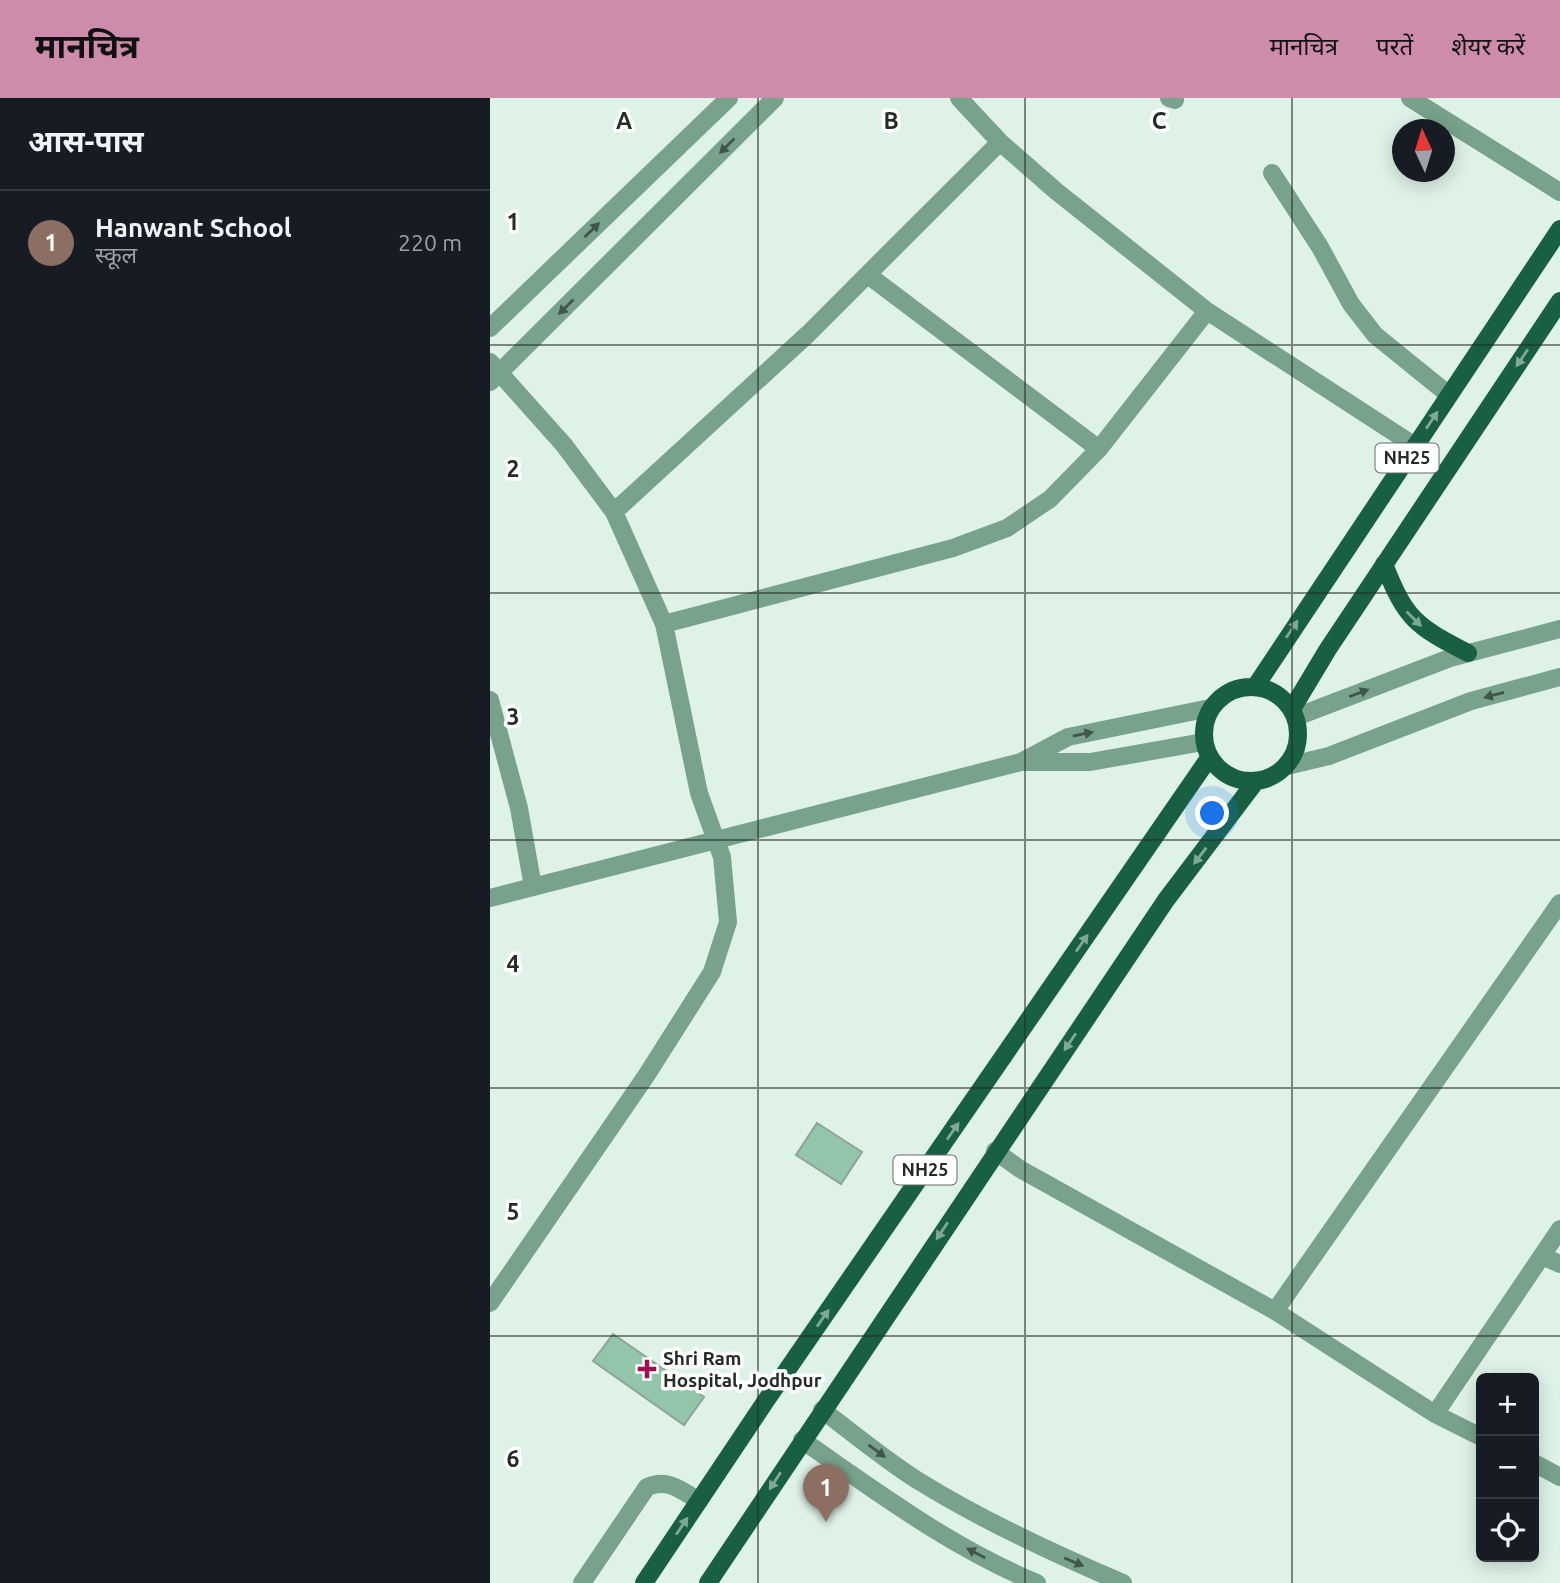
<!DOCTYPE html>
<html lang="hi">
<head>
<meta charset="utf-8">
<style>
	body { margin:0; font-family:Ubuntu,"Noto Sans Devanagari",sans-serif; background:#242831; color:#f1f3f6 }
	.controls { position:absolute; right:21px; bottom:21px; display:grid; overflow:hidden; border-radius:10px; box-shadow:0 4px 18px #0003 }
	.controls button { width:63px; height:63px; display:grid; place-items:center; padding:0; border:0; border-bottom:2px solid #363941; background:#171b24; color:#f1f3f6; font:35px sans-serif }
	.compass { position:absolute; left:902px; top:21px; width:63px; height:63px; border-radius:50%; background:#171b24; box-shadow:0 4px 18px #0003; rotate:356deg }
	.you { position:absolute; left:723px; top:716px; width:24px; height:24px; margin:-18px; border:5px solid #fff; border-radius:50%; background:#1a73e8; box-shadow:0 0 0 10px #1a73e833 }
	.badge { display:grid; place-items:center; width:46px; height:46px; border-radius:50%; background:#cd8cab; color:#fff; font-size:23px; font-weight:700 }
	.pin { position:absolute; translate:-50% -58px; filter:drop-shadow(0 2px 4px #0008) }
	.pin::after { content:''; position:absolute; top:37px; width:24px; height:21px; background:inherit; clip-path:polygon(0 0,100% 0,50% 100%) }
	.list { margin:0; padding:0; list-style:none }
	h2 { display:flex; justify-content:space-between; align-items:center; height:91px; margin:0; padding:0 28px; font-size:30px }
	h2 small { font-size:23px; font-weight:400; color:#9ea1a6 }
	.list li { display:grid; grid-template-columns:46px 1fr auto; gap:21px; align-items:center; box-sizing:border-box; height:105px; padding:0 28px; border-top:2px solid #363941 }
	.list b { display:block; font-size:26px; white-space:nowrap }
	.list p { margin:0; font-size:23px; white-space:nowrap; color:#9ea1a6 }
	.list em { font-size:23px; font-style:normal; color:#9ea1a6 }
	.icon { flex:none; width:38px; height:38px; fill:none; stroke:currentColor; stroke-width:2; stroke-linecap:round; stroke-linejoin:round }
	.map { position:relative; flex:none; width:1070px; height:1485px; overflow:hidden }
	header { display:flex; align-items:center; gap:42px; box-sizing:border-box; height:98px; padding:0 35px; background:#cd8cab; color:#111 }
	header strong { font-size:33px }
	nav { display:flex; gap:38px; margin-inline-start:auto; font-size:24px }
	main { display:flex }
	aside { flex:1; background:#171b24 }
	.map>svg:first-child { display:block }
	.building { fill:#93c5ab; stroke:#91a399; stroke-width:2 }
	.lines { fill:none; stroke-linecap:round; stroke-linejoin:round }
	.minor { stroke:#78a28c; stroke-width:18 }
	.tertiary { stroke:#78a28c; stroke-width:18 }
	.primary { stroke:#196042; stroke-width:18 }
	.oneway { fill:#42554b }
	.oneway2 { fill:#80a897 }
	.grid { fill:none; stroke:#252c28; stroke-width:2; stroke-opacity:0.55 }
	.poi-dot { fill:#a20d50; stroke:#fff; stroke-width:2.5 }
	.labels { text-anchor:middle; stroke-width:7; stroke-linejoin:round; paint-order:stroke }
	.shield { fill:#fff; stroke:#666b68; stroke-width:2 }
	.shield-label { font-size:18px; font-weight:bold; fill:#252c28 }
	.poi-label { font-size:19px; font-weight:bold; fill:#252c28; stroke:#fff; text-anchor:start }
	.grid-label { font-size:23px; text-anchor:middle; font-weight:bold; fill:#252c28; stroke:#fff; stroke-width:7; stroke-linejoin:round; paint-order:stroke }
</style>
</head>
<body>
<header>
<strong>मानचित्र</strong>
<nav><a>मानचित्र</a><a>परतें</a><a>शेयर करें</a></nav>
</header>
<main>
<aside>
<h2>आस-पास<small></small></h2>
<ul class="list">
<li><span class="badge" style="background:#8d6e63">1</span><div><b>Hanwant School</b><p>स्कूल</p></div><em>220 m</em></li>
</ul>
</aside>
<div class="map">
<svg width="1070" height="1485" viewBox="0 0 1070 1485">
	<rect width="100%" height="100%" fill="#dff2e7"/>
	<path class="building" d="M327,1025L372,1054L351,1086L306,1057Z
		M123,1236L214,1299L194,1327L103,1263Z"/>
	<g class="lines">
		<path class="minor" d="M469,0L510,44L566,93L717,213L925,348
			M679,0L685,2
			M920,0L1070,94
			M782,75L830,149L861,206L885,237L959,297
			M378,177L609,351
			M0,264L74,347L124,414L174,526L209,695L232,759L238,824L222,874L156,978L0,1205
			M124,414L318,236L510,44
			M174,526L463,450L517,430L560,401L609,351L717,213
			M0,602L29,710L43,789
			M505,1053L530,1071L785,1213L945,1316L991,1339
			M1052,1158L1070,1166
			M785,1213L1070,805
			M945,1316L1070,1131
			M1044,1365L1070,1379
			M92,1485L157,1389C178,1380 191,1392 209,1403"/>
		<path class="tertiary" d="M0,230L239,0
			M0,284L285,0
			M806,619L960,560L1070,531
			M535,664H600L713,644
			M797,668L839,658L981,603L1070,579
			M0,800L531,664L578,639L720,610
			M332,1312C363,1335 394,1361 427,1382C493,1423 562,1455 633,1485
			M312,1342C387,1394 462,1450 547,1485"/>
		<path class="primary" d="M894,466C916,522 926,528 978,555
			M714 636a47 47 0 1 1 94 0a47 47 0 1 1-94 0Z
			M765,589L1070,131
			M802,611L838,551L1070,203
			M154,1485L275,1304L719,660
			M218,1485L676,802L766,683"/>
	</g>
	<defs><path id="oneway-solid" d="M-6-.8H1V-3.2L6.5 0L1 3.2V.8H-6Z" transform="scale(1.75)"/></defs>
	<g class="oneway">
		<use href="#oneway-solid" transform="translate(237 48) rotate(135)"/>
		<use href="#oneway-solid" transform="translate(102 132) rotate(-44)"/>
		<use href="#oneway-solid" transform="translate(76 209) rotate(135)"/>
		<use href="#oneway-solid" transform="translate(869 595) rotate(-21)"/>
		<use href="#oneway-solid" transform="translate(1004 597) rotate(165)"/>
		<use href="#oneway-solid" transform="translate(593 636) rotate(-12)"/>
		<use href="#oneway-solid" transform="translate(387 1353) rotate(36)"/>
		<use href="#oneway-solid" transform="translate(486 1455) rotate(-152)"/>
		<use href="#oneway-solid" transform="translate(584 1464) rotate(23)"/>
	</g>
	<g class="oneway2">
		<use href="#oneway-solid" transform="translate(1032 260) rotate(124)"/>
		<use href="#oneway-solid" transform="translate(942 322) rotate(-56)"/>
		<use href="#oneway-solid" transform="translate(924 521) rotate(45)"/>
		<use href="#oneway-solid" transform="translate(802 531) rotate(-56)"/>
		<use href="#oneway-solid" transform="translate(710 758) rotate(127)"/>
		<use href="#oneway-solid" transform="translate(592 845) rotate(-55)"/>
		<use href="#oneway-solid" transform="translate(580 944) rotate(124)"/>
		<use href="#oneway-solid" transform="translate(463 1033) rotate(-55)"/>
		<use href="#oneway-solid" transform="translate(452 1133) rotate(124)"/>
		<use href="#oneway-solid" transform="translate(333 1220) rotate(-55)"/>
		<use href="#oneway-solid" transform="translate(285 1383) rotate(123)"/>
		<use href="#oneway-solid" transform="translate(192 1428) rotate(-56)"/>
	</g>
	<path class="grid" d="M268,0V1485M535,0V1485M802,0V1485M0,247H1070M0,495H1070M0,742H1070M0,990H1070M0,1238H1070"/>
	<path class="poi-dot" d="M153.5 1260.5h7v7h7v7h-7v7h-7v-7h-7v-7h7z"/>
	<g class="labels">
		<g class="shield">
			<rect x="885.5" y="345.5" width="63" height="29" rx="5"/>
			<rect x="403.5" y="1057.5" width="63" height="29" rx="5"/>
		</g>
		<g class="shield-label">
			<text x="917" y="366">NH25</text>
			<text x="435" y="1078">NH25</text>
		</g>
		<g class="poi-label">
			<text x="173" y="1267">Shri Ram<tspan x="173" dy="22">Hospital, Jodhpur</tspan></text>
		</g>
	</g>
	<g class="grid-label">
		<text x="134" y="31">A</text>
		<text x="401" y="31">B</text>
		<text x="669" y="31">C</text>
		<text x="23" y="132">1</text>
		<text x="23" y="379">2</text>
		<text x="23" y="627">3</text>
		<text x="23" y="874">4</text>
		<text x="23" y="1122">5</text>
		<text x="23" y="1369">6</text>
	</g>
</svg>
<div class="controls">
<button>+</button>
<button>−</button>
<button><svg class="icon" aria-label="locate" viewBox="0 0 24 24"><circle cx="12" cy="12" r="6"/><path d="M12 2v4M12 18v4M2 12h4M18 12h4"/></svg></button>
</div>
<svg class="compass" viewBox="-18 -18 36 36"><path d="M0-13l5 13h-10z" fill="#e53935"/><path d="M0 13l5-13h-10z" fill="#9ea1a6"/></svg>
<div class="you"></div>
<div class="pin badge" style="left:336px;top:1424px;background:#8d6e63">1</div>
</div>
</main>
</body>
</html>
